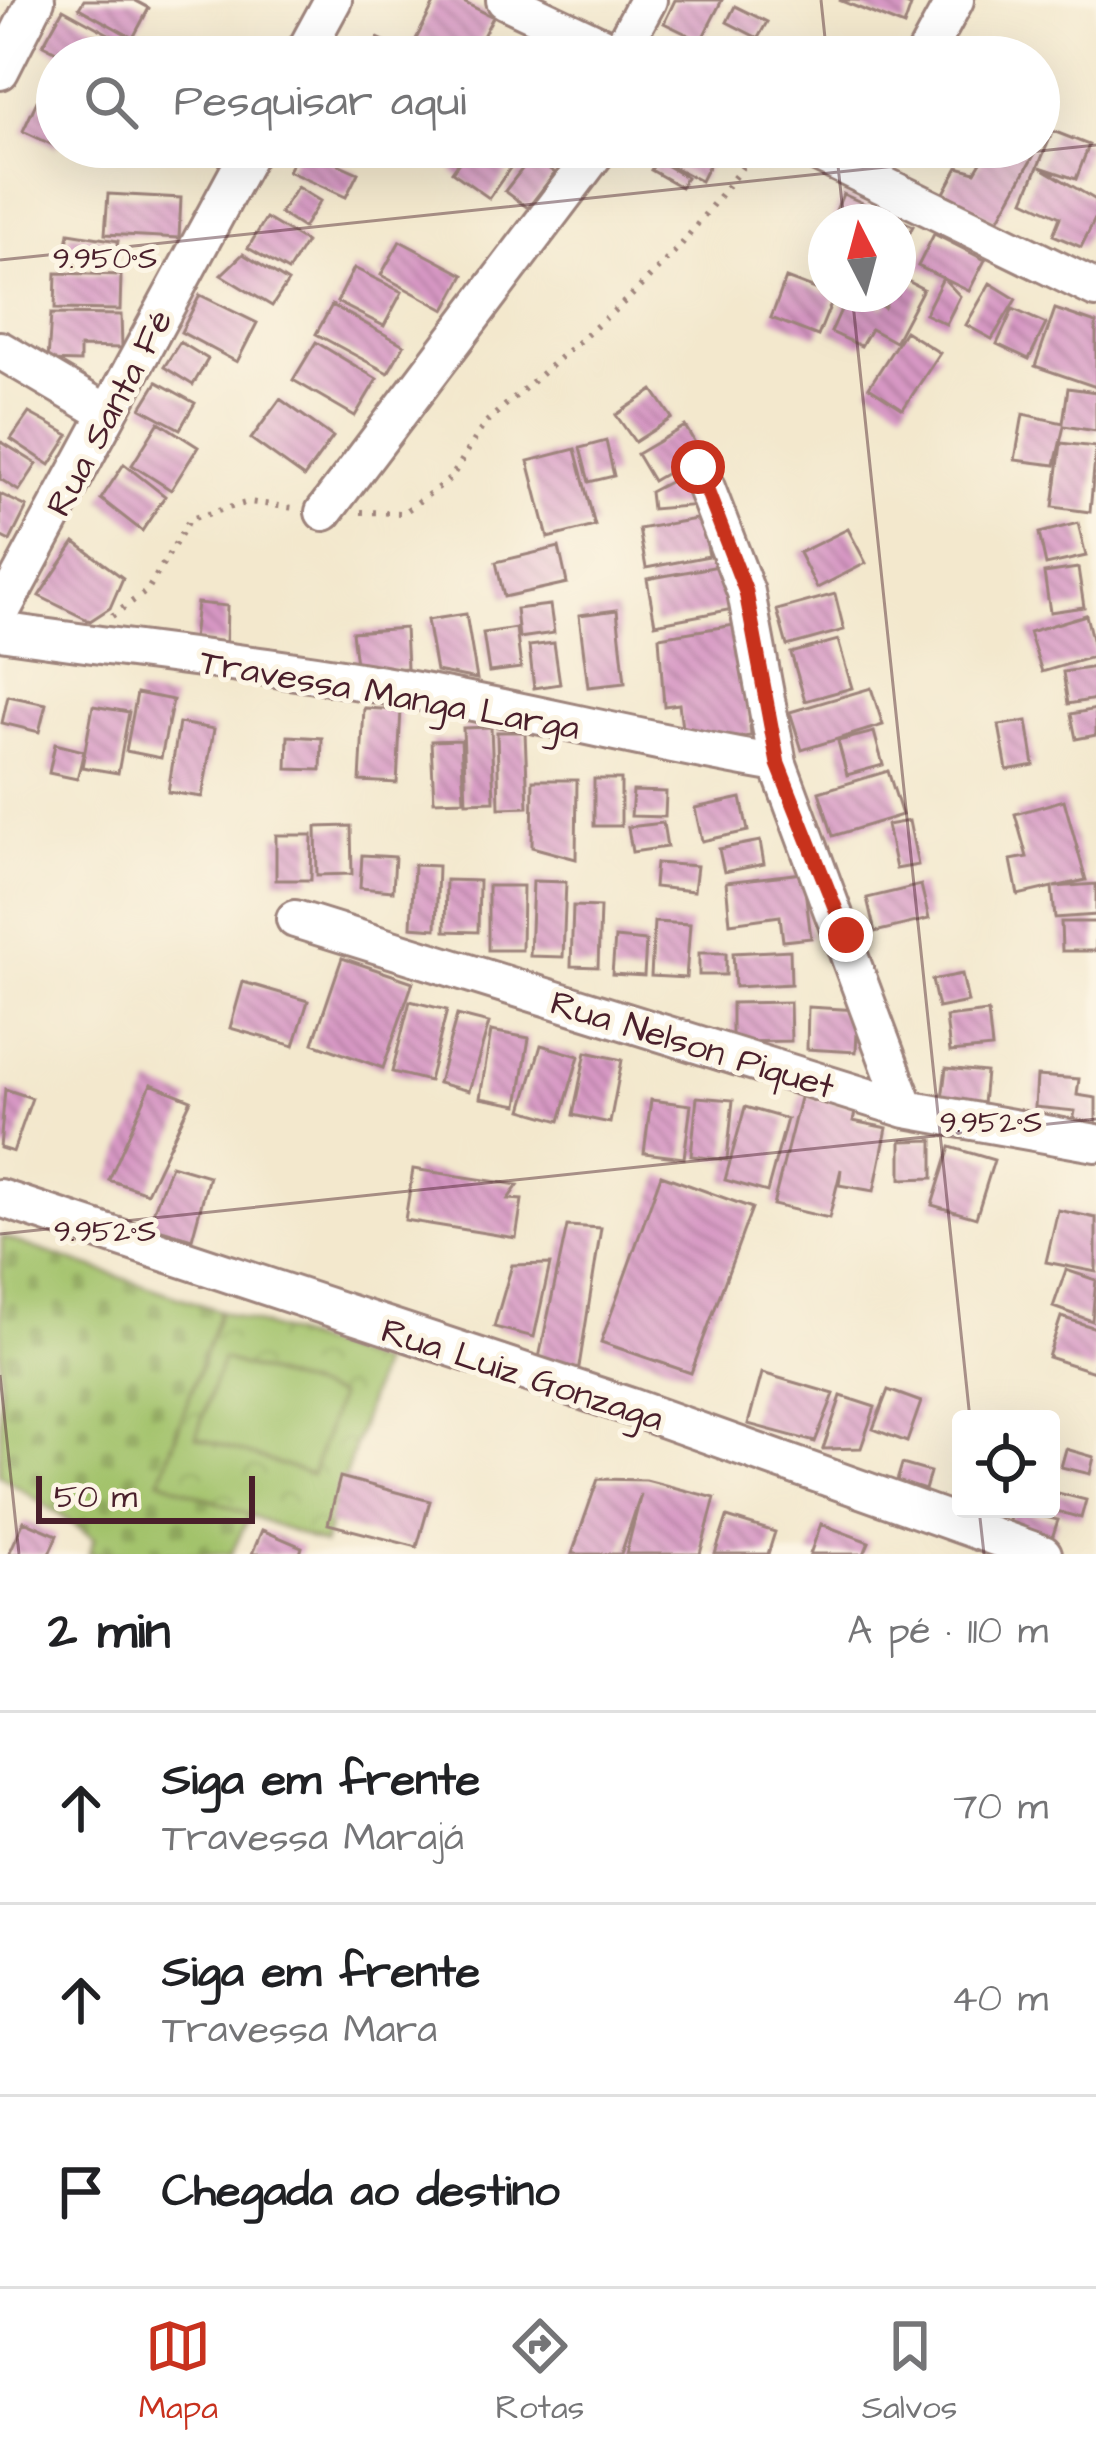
<!DOCTYPE html>
<html lang="pt">
<head>
<meta charset="utf-8">
<style>
	body { margin:0; font-family:"Architects Daughter",sans-serif; background:#f2f2f2; color:#202124 }
	.controls { position:absolute; right:36px; bottom:36px; display:grid; overflow:hidden; border-radius:12px; box-shadow:0 12px 48px #0002 }
	.controls button { width:108px; height:108px; display:grid; place-items:center; padding:0; border:0; border-bottom:3px solid #e0e0e0; background:#fff; color:#202124; font:60px sans-serif }
	.compass { position:absolute; left:808px; top:204px; width:108px; height:108px; border-radius:50%; background:#fff; box-shadow:0 12px 48px #0002; rotate:354deg }
	.scale { position:absolute; left:36px; bottom:30px; width:219px; box-sizing:border-box; padding-left:12px; border:6px solid #4a1f2b; border-top:0; font-size:33px; line-height:42px; white-space:nowrap; color:#4a1f2b; -webkit-text-stroke:9px #fcf5e5; paint-order:stroke }
	.stop { position:absolute; width:36px; height:36px; margin:-27px; border:9px solid #c8321e; border-radius:50%; background:#fff }
	.stop.end { background:#c8321e; border-color:#fff; box-shadow:0 3px 12px #0008 }
	.list { margin:0; padding:0; list-style:none }
	h2 { display:flex; justify-content:space-between; align-items:center; height:156px; margin:0; padding:0 48px; font-size:51px }
	h2 small { font-size:39px; font-weight:400; color:#757577 }
	.list li { display:grid; grid-template-columns:78px 1fr auto; gap:36px; align-items:center; box-sizing:border-box; height:192px; padding:0 48px; border-top:3px solid #e0e0e0 }
	.list b { display:block; font-size:45px; white-space:nowrap }
	.list p { margin:0; font-size:39px; white-space:nowrap; color:#757577 }
	.list em { font-size:39px; font-style:normal; color:#757577 }
	.icon { flex:none; width:66px; height:66px; fill:none; stroke:currentColor; stroke-width:2; stroke-linecap:round; stroke-linejoin:round }
	.map { position:relative; flex:none; width:1096px; height:1554px; overflow:hidden }
	.search { position:absolute; background:#fff; box-shadow:0 12px 48px #0002; left:36px; right:36px; top:36px; height:132px; display:flex; align-items:center; gap:30px; box-sizing:border-box; padding:0 42px; border-radius:66px; color:#757577; font-size:45px }
	.sheet { height:732px; background:#fff }
	nav { display:flex; justify-content:space-around; align-items:center; box-sizing:border-box; height:168px; border-top:3px solid #e0e0e0; background:#fff; font-size:33px; color:#757577 }
	nav a { display:grid; justify-items:center; gap:6px }
	nav .on { color:#c8321e }
	.map>svg:first-child { display:block }
	.cemetery { fill:url(#cemetery-stones); stroke:#76704a; stroke-width:3 }
	.park { fill:url(#park-crowns); stroke:#76704a; stroke-width:3 }
	.pitch { fill:#a2c26a; stroke:#76704a; stroke-width:3 }
	.building { fill:url(#building-back-hatch) }
	.lines { fill:none; stroke-linecap:round; stroke-linejoin:round }
	.minor-casing { stroke:#9e847c; stroke-width:42 }
	.path { stroke:#9e847c; stroke-width:6; stroke-dasharray:3 9; stroke-linecap:butt }
	.minor { stroke:#fff; stroke-width:36 }
	.route { stroke:#c8321e; stroke-width:15 }
	.ticks { fill:none; stroke:#4a1f2b; stroke-width:3; stroke-opacity:0.45 }
	.labels { text-anchor:middle; stroke-width:10; stroke-linejoin:round; paint-order:stroke }
	.street-label { font-size:36px; fill:#4a1f2b; stroke:#fcf5e5 }
	.ticks-label { font-size:30px; text-anchor:middle; fill:#4a1f2b; stroke:#fcf5e5; stroke-width:10; stroke-linejoin:round; paint-order:stroke }
</style>
</head>
<body>
<div class="map">
<svg width="1096" height="1554" viewBox="0 0 1096 1554">
	<defs>
		<pattern id="cemetery-stones" width="16" height="16" patternUnits="userSpaceOnUse" patternTransform="scale(3)"><rect width="16" height="16" fill="#a2c26a"/><path d="M2 7V4a2 2 0 0 1 4 0v3zM10 15v-3a2 2 0 0 1 4 0v3z" fill="#8da65c"/></pattern>
		<pattern id="park-crowns" width="20" height="18" patternUnits="userSpaceOnUse" patternTransform="scale(3)"><rect width="20" height="18" fill="#a2c26a"/><path d="M2 6a3 3 0 1 1 6 0M12 15a3 3 0 1 1 6 0" fill="none" stroke="#8da65c"/></pattern>
		<pattern id="building-back-hatch" width="6" height="6" patternUnits="userSpaceOnUse" patternTransform="scale(3)"><rect width="6" height="6" fill="#d798c4"/><path d="M-1 5l2 2M0 0l6 6M5-1l2 2" fill="none" stroke="#b07b9f"/></pattern>
	</defs>
	<rect width="100%" height="100%" fill="#fcf5e5"/>
	<filter id="ink" filterUnits="userSpaceOnUse"><feTurbulence type="fractalNoise" baseFrequency=".00833" numOctaves="2"/><feDisplacementMap in="SourceGraphic" scale="24" xChannelSelector="R" yChannelSelector="G"/><feConvolveMatrix kernelMatrix="1 2 1 2 8 2 1 2 1" color-interpolation-filters="sRGB"/></filter>
	<filter id="wash" filterUnits="userSpaceOnUse"><feTurbulence type="fractalNoise" baseFrequency=".004" numOctaves="4" result="noise"/><feDisplacementMap in="SourceGraphic" scale="48" xChannelSelector="R" yChannelSelector="G"/><feGaussianBlur stdDeviation="2.7" result="paint"/><feColorMatrix in="noise" values="0 0 0 0 0 0 0 0 0 0 0 0 0 0 0 0 0 1.4 0 .05"/><feComposite in="paint" operator="in"/></filter>
	<g filter="url(#wash)">
		<rect width="100%" height="100%" fill="#f3e8cd"/>
		<path class="cemetery" d="M2,1237L220,1311L160,1479L251,1513L231,1554H89L94,1538L0,1475Z"/>
		<path class="park" d="M220,1311L380,1364L324,1544L160,1480Z"/>
		<path class="pitch" d="M222,1359L338,1396L312,1475L196,1437Z"/>
		<g id="blocks">
			<path class="building" d="M84,0H134L149,8L133,38L79,8Z
				M436,0H459L493,17L472,57H431L412,47Z
				M675,0H722L701,41L664,23Z
				M839,0H895L911,6L904,26Z
				M735,6L767,22L758,38L727,22Z
				M63,9L127,44L120,57H66L43,45Z
				M378,38L403,50L400,57H369Z
				M37,101L57,110V147L23,131Z
				M1053,131L1089,145L1076,179L1040,167L1096,200V217L1081,247L1053,235L1060,217L1024,200Z
				M300,147L358,173L346,197L288,171Z
				M470,147H525L489,198L452,172Z
				M657,147H718L701,181L652,156Z
				M990,147L1038,148L997,222L944,193L958,167L975,172Z
				M532,156L555,173L528,208L505,191Z
				M657,160L686,177L681,187L651,170Z
				M297,187L320,201L303,228L280,213Z
				M108,194L181,198L179,238L105,234Z
				M843,194L913,226L898,255V222H831Z
				M266,218L306,242L288,271L248,248Z
				M69,233L118,241L114,264L65,256Z
				M934,234L985,260L969,291L918,266Z
				M400,241L464,275L445,310L381,275Z
				M243,254L288,282L272,306L221,275Z
				M354,268L402,292L384,326L337,302Z
				M56,273L121,275L120,310L55,309Z
				M900,277L923,289L895,342L871,329L861,346L831,332L848,294H865L884,308L891,294H898Z
				M786,278L834,296L818,336L771,318Z
				M943,278L960,296L946,324L925,314Z
				M990,283L1016,299L992,339L966,325Z
				M200,295L257,323L237,362L181,332Z
				M332,305L404,345L388,373L316,334Z
				M1013,309L1046,324L1029,359L997,344Z
				M1055,309L1096,323V387L1035,366Z
				M51,314L121,315L122,348L80,347V362L48,361Z
				M905,331L940,353L903,409L869,387Z
				M180,342L208,359L193,385L164,367Z
				M316,342L377,379L355,416L293,380Z
				M157,382L195,403L180,429L141,408Z
				M1068,388L1096,392V431L1064,426L1055,465L1015,460L1023,414L1063,423Z
				M653,390L672,418L635,442L616,415Z
				M280,399L333,437L304,477L251,439Z
				M29,413L69,435L50,465L11,439Z
				M159,422L198,447L171,490L132,465Z
				M685,426L701,453L653,481L637,454Z
				M0,441L37,464L19,491L0,479Z
				M606,441L614,476L589,482L580,448Z
				M1061,443L1096,447L1090,512L1053,507Z
				M575,449L595,526L548,538L528,461Z
				M124,464L165,496L142,531L101,499Z
				M698,467L701,505L652,509L650,492Z
				M0,494L27,507L10,541L0,536Z
				M702,518L709,556L646,568L639,529Z
				M1078,523L1086,556L1046,565L1039,533Z
				M848,529L866,563L817,588L799,553Z
				M75,542L123,578L110,608L90,621L39,596Z
				M559,547L567,583L504,597L496,562Z
				M724,565L733,609L655,624L647,579Z
				M1078,568L1084,607L1050,612L1044,573Z
				M835,594L844,630L787,646L777,610Z
				M197,603L227,606L226,644L193,640Z
				M550,605L554,633L519,638L516,609Z
				M617,610L625,683L588,687L579,615Z
				M466,614L477,679L436,671L427,620Z
				M1086,615L1096,656L1042,672L1029,632Z
				M741,624L751,736L684,744L679,704L664,706L659,637Z
				M405,628L407,668L357,672L352,632Z
				M516,628L521,668L489,672L483,633Z
				M838,640L852,688L805,701L791,653Z
				M554,643L560,684L534,688L529,646Z
				M1096,667V699L1068,704L1063,672Z
				M871,688L883,725L802,750L790,712Z
				M137,693L173,700L161,758L126,751Z
				M8,696L46,704L39,732L2,723Z
				M93,706L129,712L118,773L82,767Z
				M364,708L401,710L397,783L360,781Z
				M1096,709V735L1076,739L1071,714Z
				M1027,721L1034,765L1007,770L999,725Z
				M179,723L214,729L202,797L168,792Z
				M491,727L494,801L466,802L463,728Z
				M497,732H525L528,807L499,808Z
				M874,732L883,765L847,775L838,741Z
				M288,736L322,738L321,770L287,769Z
				M461,740L464,800L434,801L431,741Z
				M55,744L84,751L77,779L49,773Z
				M888,771L902,815L833,836L819,792Z
				M594,779H621V826H594Z
				M533,780H577L576,859L532,847Z
				M633,791L666,792L665,817L631,816Z
				M741,798L748,831L702,841L695,808Z
				M1064,800L1086,880L1054,887L1096,884V915L1055,918L1052,887L1018,895L1011,860L1027,857L1015,814Z
				M909,821L918,865L896,869L887,825Z
				M663,823L667,847L632,852L628,827Z
				M351,826L352,874L317,875L316,827Z
				M276,835H312L311,880H276Z
				M760,841L764,864L724,872L719,849Z
				M362,855L395,857L393,891L360,888Z
				M656,863L697,866L694,891L654,887Z
				M414,865L438,866L436,929L411,927Z
				M803,873L811,938L783,941L780,916L730,923L726,882Z
				M446,880L479,881L478,932L445,931Z
				M533,881L566,882L563,957L530,956Z
				M921,885L929,919L875,932L867,898Z
				M488,886H523L522,950H488Z
				M573,906L600,907L598,967L571,966Z
				M654,922L690,924L686,978L651,976Z
				M1061,922H1096V951H1062Z
				M615,938L646,941L644,976L612,974Z
				M790,950L791,984L735,987L733,953Z
				M699,953H726V975H699Z
				M342,958L413,982L383,1068L313,1043Z
				M962,974L968,1002L938,1008L932,980Z
				M243,982L308,1001L294,1046L230,1028Z
				M410,1001L447,1010L429,1081L392,1072Z
				M790,1002L791,1041L732,1042V1003Z
				M808,1007L858,1010L856,1052L807,1049Z
				M988,1012L992,1048L950,1052L946,1017Z
				M457,1015L489,1023L469,1091L438,1083Z
				M491,1031L529,1038L518,1105L480,1098Z
				M541,1045L579,1056L560,1121L522,1110Z
				M586,1052L622,1060L610,1123L573,1115Z
				M946,1068L986,1072L983,1104L942,1099Z
				M1037,1076L1079,1079L1077,1095L1096,1098V1133L1073,1122L1075,1111L1035,1107Z
				M151,1084L191,1100L147,1193L109,1180Z
				M5,1089L32,1098L13,1152L0,1148Z
				M801,1094L856,1108L853,1121L887,1128L874,1191L839,1185L841,1169L829,1218L773,1205Z
				M697,1097L733,1100L727,1160L691,1156Z
				M651,1100L691,1105L684,1158L644,1153Z
				M745,1107L787,1119L767,1192L725,1180Z
				M933,1140V1178L901,1179V1141Z
				M950,1147L994,1160L976,1218L932,1205Z
				M171,1165L209,1176L192,1239L148,1226Z
				M413,1169L518,1185L508,1199L522,1200L516,1238L405,1220Z
				M661,1175L752,1208L691,1373L601,1342Z
				M1058,1210L1096,1218V1272L1046,1262Z
				M567,1226L601,1228L578,1373L539,1358Z
				M550,1264L534,1337L494,1327L512,1265Z
				M1066,1270L1096,1280L1092,1321L1053,1307Z
				M1061,1317L1096,1328L1094,1372L1048,1357Z
				M762,1373L834,1394L815,1442L748,1424Z
				M888,1390L921,1402L907,1442L873,1429Z
				M841,1396L875,1407L861,1448L823,1449Z
				M1066,1449L1094,1457L1090,1474L1061,1467Z
				M902,1464L930,1472L925,1490L897,1481Z
				M340,1477L430,1501L417,1547L328,1524Z
				M598,1479L646,1480L715,1498L700,1554H626L641,1494L621,1554H572Z
				M1058,1493L1086,1500L1081,1518L1053,1510Z
				M1013,1509L1058,1520L1050,1544L1006,1527Z
				M727,1517L775,1532L768,1554H715Z
				M24,1521L57,1535L49,1554H9Z
				M821,1524L869,1542L864,1554H810Z
				M262,1530L302,1547L300,1554H252Z"/>
		</g>
	</g>
	<g filter="url(#ink)">
		<use href="#blocks" fill-opacity="0" stroke="#9e847c" stroke-width="3"/>
		<g class="lines">
			<g class="minor-casing">
				<path id="minor" d="M505,0L625,57
					M619,54L648,0
					M302,57L333,0
					M924,57L955,0
					M0,71L36,0
					M805,147L1096,289
					M0,350L107,413
					M698,467L746,592L778,764L906,1109
					M324,512L600,147
					M0,614L252,147
					M0,631C133,651 268,664 400,688C527,710 651,743 778,764
					M295,919L906,1109L1096,1143
					M0,1198L631,1407L1043,1554"/>
			</g>
			<path class="path" d="M361,512L403,513L451,478L485,423L631,296L681,245L758,147
				M112,616L147,591L190,519L249,502L294,508"/>
			<use href="#minor" class="minor"/>
		</g>
	</g>
	<g class="lines" filter="url(#ink)">
		<path class="route" d="M698,467L746,592L778,764L846,935"/>
	</g>
	<path class="ticks" d="M821,0L827,57M836,147L844,222M0,260L1096,145M852,294L970,1419M0,1234L1096,1119M0,1375L19,1554M979,1509L984,1554"/>
	<g class="labels">
		<g class="street-label">
			<text transform="translate(108 412) rotate(-62)" y="13">Rua Santa Fé</text>
			<text transform="translate(390 693) rotate(10)" y="13">Travessa Manga Larga</text>
			<text transform="translate(693 1043) rotate(17)" y="13">Rua Nelson Piquet</text>
			<text transform="translate(523 1373) rotate(18)" y="13">Rua Luiz Gonzaga</text>
		</g>
	</g>
	<g class="ticks-label">
		<text x="105" y="268">9.950°S</text>
		<text x="991" y="1132">9.952°S</text>
		<text x="105" y="1241">9.952°S</text>
	</g>
</svg>
<div class="controls">
<button><svg class="icon" aria-label="locate" viewBox="0 0 24 24"><circle cx="12" cy="12" r="6"/><path d="M12 2v4M12 18v4M2 12h4M18 12h4"/></svg></button>
</div>
<svg class="compass" viewBox="-18 -18 36 36"><path d="M0-13l5 13h-10z" fill="#e53935"/><path d="M0 13l5-13h-10z" fill="#757577"/></svg>
<div class="scale">50 m</div>
<div class="stop" style="left:698px;top:467px"></div>
<div class="stop end" style="left:846px;top:935px"></div>
<div class="search"><svg class="icon" aria-label="search" viewBox="0 0 24 24"><circle cx="10" cy="10" r="6"/><path d="M15 15l6 6"/></svg>Pesquisar aqui</div>
</div>
<section class="sheet">
<h2>2 min<small>A pé · 110 m</small></h2>
<ul class="list">
<li><svg class="icon" aria-label="ahead" viewBox="0 0 24 24"><path d="M12 20V5M6 11l6-6 6 6"/></svg><div><b>Siga em frente</b><p>Travessa Marajá</p></div><em>70 m</em></li>
<li><svg class="icon" aria-label="ahead" viewBox="0 0 24 24"><path d="M12 20V5M6 11l6-6 6 6"/></svg><div><b>Siga em frente</b><p>Travessa Mara</p></div><em>40 m</em></li>
<li><svg class="icon" aria-label="arrive" viewBox="0 0 24 24"><path d="M6 21V4h12l-3 4 3 4H6"/></svg><div><b>Chegada ao destino</b></div></li>
</ul>
</section>
<nav>
<a class="on"><svg class="icon" aria-label="map" viewBox="0 0 24 24"><path d="M3 6l6-2 6 2 6-2v14l-6 2-6-2-6 2zM9 4v14M15 6v14"/></svg>Mapa</a>
<a><svg class="icon" aria-label="directions" viewBox="0 0 24 24"><path d="M12 3l9 9-9 9-9-9zM9 14v-3h6M13 9l2 2-2 2"/></svg>Rotas</a>
<a><svg class="icon" aria-label="saved" viewBox="0 0 24 24"><path d="M7 4h10v16l-5-4-5 4z"/></svg>Salvos</a>
</nav>
</body>
</html>
